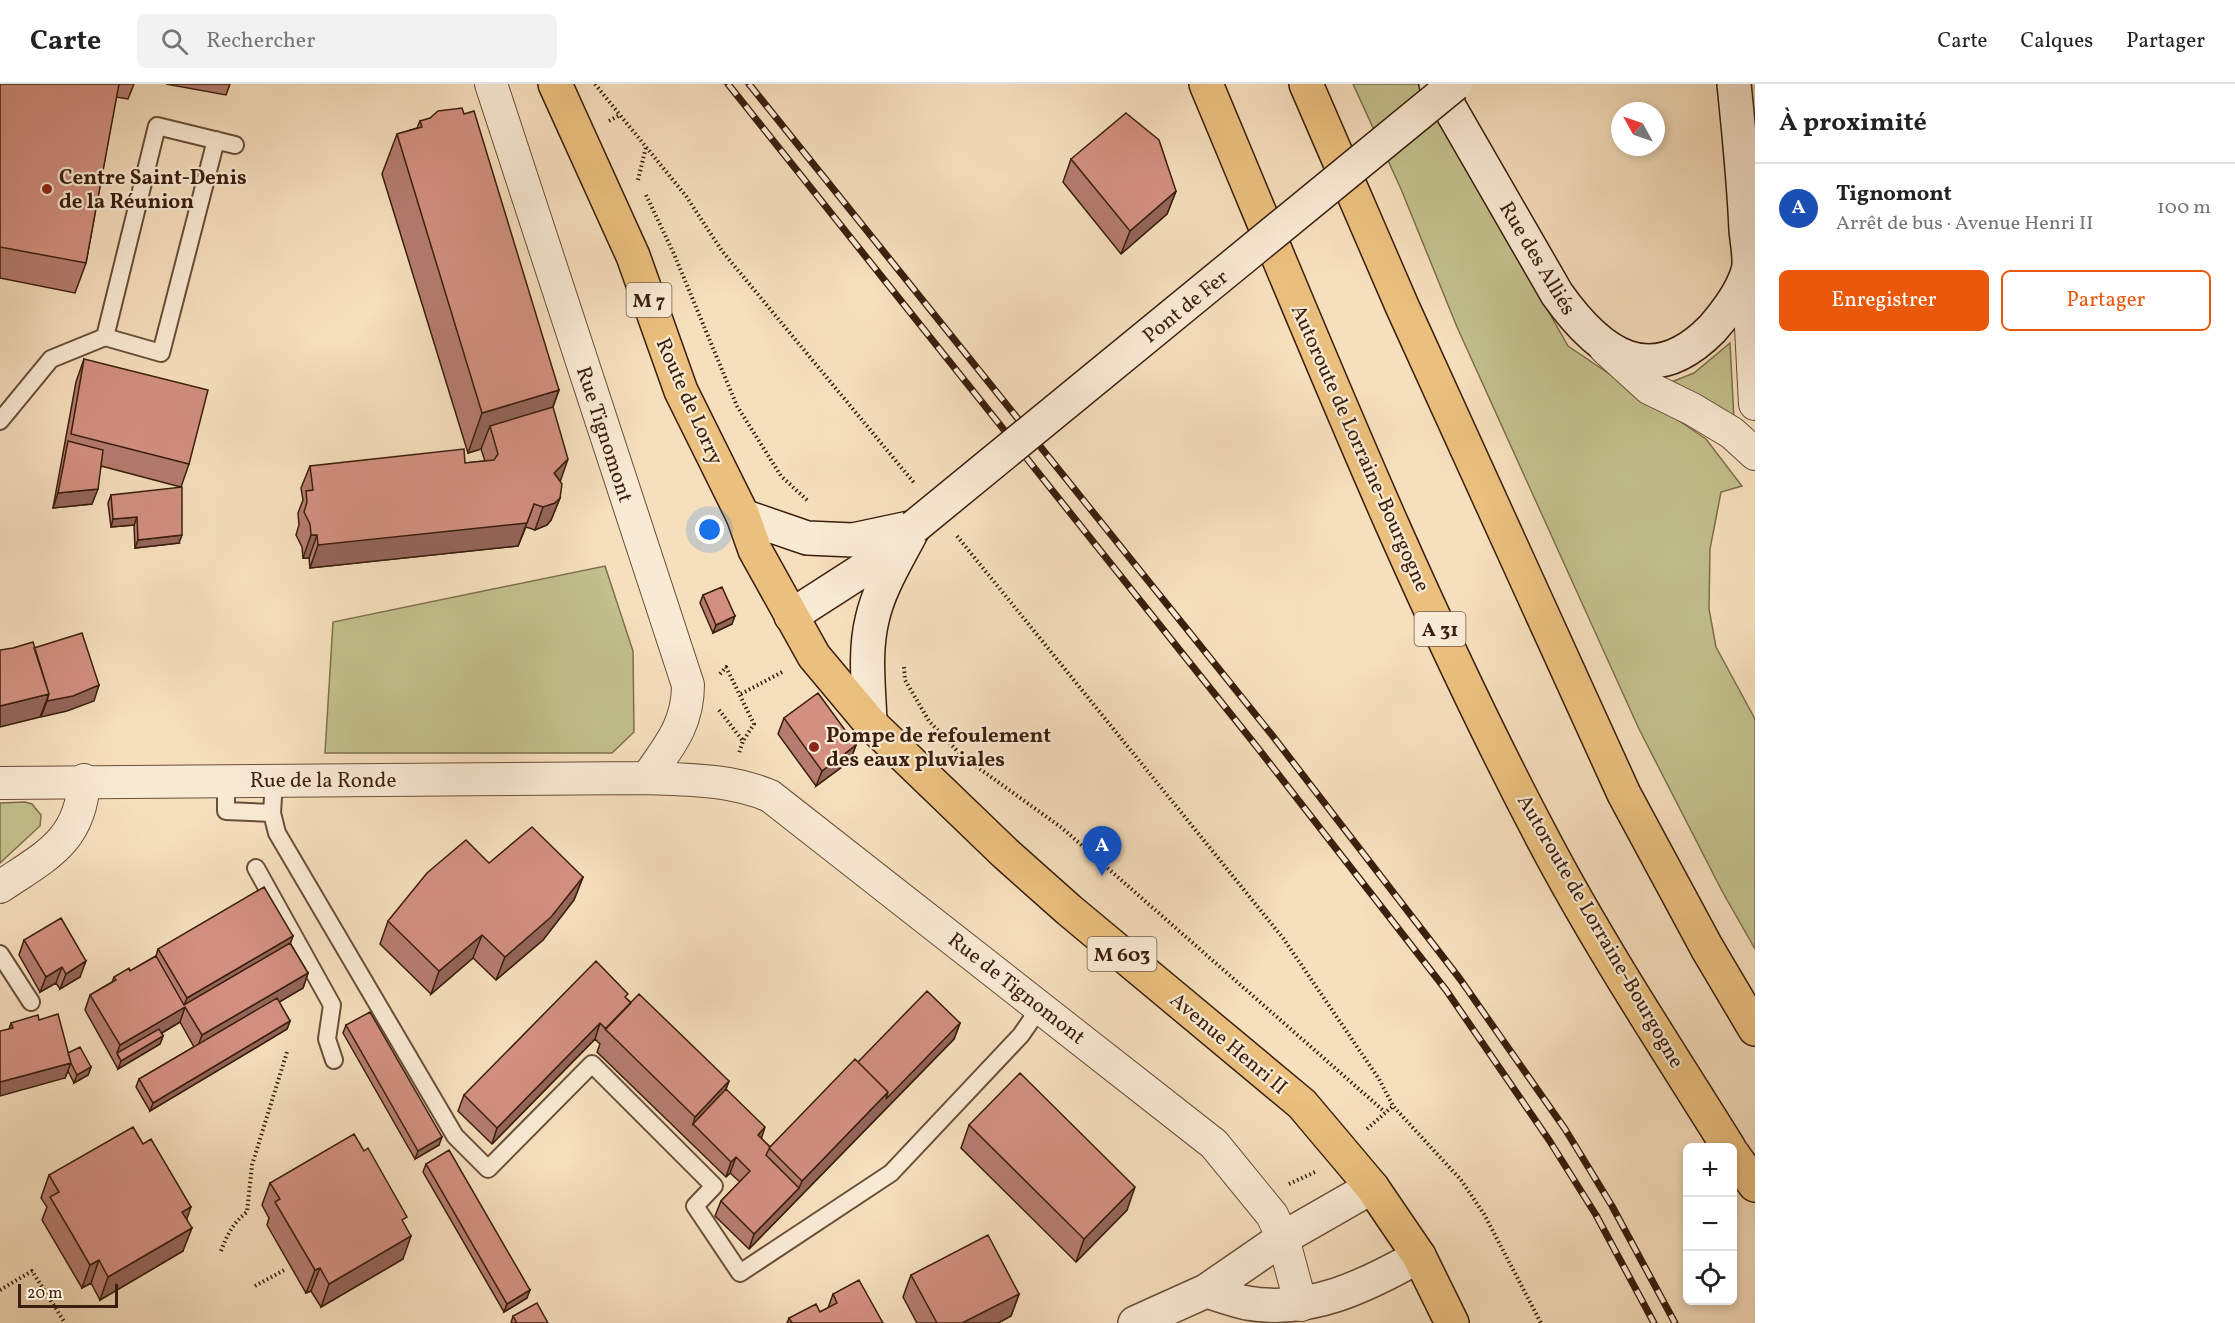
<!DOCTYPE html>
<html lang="fr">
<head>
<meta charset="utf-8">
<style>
	body { margin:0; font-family:Vollkorn,serif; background:#f2f2f2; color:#222 }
	.controls { position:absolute; right:18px; bottom:18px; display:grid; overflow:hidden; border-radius:9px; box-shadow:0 3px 9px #0003 }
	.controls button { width:54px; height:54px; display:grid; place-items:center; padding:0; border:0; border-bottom:2px solid #e0e0e0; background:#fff; color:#222; font:30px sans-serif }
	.compass { position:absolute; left:1611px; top:18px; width:54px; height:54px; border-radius:50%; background:#fff; box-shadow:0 3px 9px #0003; rotate:310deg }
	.scale { position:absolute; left:18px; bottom:15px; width:100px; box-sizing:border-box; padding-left:6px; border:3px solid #3b1e0c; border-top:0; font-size:16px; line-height:21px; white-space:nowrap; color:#3b1e0c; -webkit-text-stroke:4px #f9ead4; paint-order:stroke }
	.you { position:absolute; left:710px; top:446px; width:21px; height:21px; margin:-15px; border:4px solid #fff; border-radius:50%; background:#1a73e8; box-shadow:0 0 0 9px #1a73e833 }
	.badge { display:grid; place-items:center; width:39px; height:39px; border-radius:50%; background:#ea580c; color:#fff; font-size:20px; font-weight:700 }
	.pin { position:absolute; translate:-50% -50px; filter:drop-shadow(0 2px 3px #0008) }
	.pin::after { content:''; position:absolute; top:32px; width:21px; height:18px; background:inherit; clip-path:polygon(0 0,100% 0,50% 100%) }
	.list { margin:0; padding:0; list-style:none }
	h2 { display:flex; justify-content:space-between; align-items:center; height:78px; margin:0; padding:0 24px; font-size:26px }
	h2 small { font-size:20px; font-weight:400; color:#767676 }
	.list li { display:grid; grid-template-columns:39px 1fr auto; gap:18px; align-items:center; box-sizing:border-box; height:90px; padding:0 24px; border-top:2px solid #e0e0e0 }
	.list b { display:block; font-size:22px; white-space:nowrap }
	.list p { margin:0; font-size:20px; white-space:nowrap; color:#767676 }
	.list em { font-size:20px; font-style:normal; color:#767676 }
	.actions { display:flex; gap:12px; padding:18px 24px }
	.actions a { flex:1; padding:14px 0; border:2px solid #ea580c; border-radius:9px; text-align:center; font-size:21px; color:#ea580c }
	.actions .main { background:#ea580c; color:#fff }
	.icon { flex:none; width:33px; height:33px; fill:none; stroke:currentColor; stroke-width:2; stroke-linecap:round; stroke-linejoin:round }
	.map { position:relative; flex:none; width:1755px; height:1239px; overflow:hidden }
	header { display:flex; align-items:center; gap:36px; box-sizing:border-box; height:84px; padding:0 30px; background:#fff; border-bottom:2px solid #e0e0e0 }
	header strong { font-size:28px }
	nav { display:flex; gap:33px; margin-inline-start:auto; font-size:21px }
	.search { width:420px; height:54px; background:#f2f2f2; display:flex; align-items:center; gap:15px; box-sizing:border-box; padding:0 21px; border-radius:9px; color:#767676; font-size:22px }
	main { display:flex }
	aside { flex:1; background:#fff }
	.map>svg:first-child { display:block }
	.green { fill:#c2c08d; stroke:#7e6f4c; stroke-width:1.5 }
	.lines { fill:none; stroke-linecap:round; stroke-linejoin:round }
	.service-casing { stroke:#6a4e38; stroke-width:20 }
	.minor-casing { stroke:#6a4e38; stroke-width:34 }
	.tertiary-casing { stroke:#6a4e38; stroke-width:36 }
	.secondary-casing { stroke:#3b1e0c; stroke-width:36 }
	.primary-casing { stroke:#3b1e0c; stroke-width:36 }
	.motorway-casing { stroke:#3b1e0c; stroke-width:36 }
	.path { stroke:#3b1e0c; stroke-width:4; stroke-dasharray:1.5 3; stroke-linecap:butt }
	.service { stroke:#f9ead4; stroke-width:16 }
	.minor { stroke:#f9ead4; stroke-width:32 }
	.tertiary { stroke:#f9ead4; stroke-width:33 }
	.secondary { stroke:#f9ead4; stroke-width:33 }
	.primary { stroke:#ebc07e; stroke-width:33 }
	.motorway { stroke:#ebc07e; stroke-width:33 }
	.rail-casing { stroke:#3b1e0c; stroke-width:7 }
	.rail { stroke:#f9ead4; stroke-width:4.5; stroke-dasharray:14; stroke-linecap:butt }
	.secondary-bridge-casing { stroke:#3b1e0c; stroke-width:36; stroke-linecap:butt }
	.secondary-bridge { stroke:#f9ead4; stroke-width:33 }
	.wall { fill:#b57c6f; stroke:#3b1e0c; stroke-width:1.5 }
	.shaded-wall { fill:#94655a; stroke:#3b1e0c; stroke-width:1.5 }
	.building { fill:#d39081; stroke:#3b1e0c; stroke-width:1.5 }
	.poi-dot { fill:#8f2418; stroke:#f9ead4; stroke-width:2 }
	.labels { text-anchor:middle; stroke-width:4.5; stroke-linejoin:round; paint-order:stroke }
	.shield { fill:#f9ead4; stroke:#745b48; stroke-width:1.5 }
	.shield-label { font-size:20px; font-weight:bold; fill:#3b1e0c }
	.poi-label { font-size:21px; font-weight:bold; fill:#3b1e0c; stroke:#f9ead4; text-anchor:start }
	.street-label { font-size:21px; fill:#3b1e0c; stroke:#f9ead4 }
</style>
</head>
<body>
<header>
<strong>Carte</strong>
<div class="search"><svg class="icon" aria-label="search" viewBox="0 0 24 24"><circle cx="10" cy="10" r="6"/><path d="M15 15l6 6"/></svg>Rechercher</div>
<nav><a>Carte</a><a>Calques</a><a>Partager</a></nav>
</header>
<main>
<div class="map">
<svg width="1755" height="1239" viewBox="0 0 1755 1239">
	<rect width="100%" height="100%" fill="#f6dfbd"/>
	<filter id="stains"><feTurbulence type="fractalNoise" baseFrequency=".00333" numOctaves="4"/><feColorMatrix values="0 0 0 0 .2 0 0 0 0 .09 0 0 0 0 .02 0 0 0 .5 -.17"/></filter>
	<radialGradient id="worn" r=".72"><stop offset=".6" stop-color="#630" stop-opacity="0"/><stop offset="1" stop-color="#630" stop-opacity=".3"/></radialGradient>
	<path class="green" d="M1353,0H1420L1568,262L1706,355L1742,402L1721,408L1710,465L1709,525L1716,563L1755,635V865L1722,807L1639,645L1457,243L1401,105Z
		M1730,259L1734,336L1666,300L1694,289Z
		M605,482L633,567L634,648L612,669H325L333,538Z
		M25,718L32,720L41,731L40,742L0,779V719Z"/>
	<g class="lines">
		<g class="service-casing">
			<path id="service" d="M105,253L161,269L216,56
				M0,337L51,275L105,253L157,42L235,61
				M226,696V727L272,729
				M274,697L272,729L277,749L455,1052L488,1085L592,980L714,1102L695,1122L740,1189L891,1089L1021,951L1041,922
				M256,784L332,921L327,955L334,976
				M0,870L31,918"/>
		</g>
		<g class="minor-casing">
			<path id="minor" d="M491,0L688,601C688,641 669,662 647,694
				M1748,186L1755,320
				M1605,264L1649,304L1692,325L1732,349L1755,370
				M0,699L647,694C689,696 730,695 770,712L1214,1060L1272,1131L1283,1154L1301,1221
				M0,803C46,772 81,757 84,696"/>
		</g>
		<g class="tertiary-casing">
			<path id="tertiary" d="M1206,1207C1220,1211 1233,1216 1247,1219C1309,1230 1366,1202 1419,1172
				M1135,1239L1206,1207L1283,1154L1372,1103"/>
		</g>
		<g class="secondary-casing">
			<path id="secondary" d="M1436,0L1557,210C1599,269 1650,308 1712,245C1726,229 1742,208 1748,187C1751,176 1747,158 1746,146C1744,97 1739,49 1734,0
				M743,432L807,454L853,456L914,443
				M791,532L875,478L902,454
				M870,639C869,605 864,569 872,536C879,503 899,473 914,443"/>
		</g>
		<g class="primary-casing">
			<path id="primary" d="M555,0L633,172L681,307L743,432L755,466L814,572L870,639L1005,769L1069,826L1302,1020L1372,1103L1419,1172L1452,1239"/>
		</g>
		<g class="motorway-casing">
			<path id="motorway" d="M1206,0C1313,255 1415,513 1544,757C1600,863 1666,963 1729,1064
				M1306,0L1402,222L1624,710L1707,864L1755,945
				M1732,1069L1755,1101"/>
		</g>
		<path class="path" d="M595,0L620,31
			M609,37L620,31L686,112L722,167L915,400
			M638,96L646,63
			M646,111L674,170L737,322L781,392L808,417
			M957,452L1283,854L1379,995L1393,1022L1461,1096L1484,1130L1541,1239
			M904,583L905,596L929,637L962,672L1062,744L1385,1028
			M720,590L726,583L754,640L743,657
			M741,610L784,587
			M719,626L743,657L739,669
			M1367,1045L1393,1022
			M1289,1100L1315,1088
			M221,1167C227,1151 233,1139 247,1128L252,1081L287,968
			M255,1202L286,1185
			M0,1206L32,1187L65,1239"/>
		<use href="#service" class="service"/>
		<use href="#minor" class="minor"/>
		<use href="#tertiary" class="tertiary"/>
		<use href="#secondary" class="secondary"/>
		<use href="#primary" class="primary"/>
		<use href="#motorway" class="motorway"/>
		<g class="rail-casing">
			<path id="rail" d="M728,0L1257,663L1446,906L1549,1056L1596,1131L1654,1239
				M749,0L1272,651L1460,895L1565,1045L1612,1122L1675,1239"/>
		</g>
		<use href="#rail" class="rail"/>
		<g class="secondary-bridge-casing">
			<path id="secondary-bridge" d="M914,443L1455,0"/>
		</g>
		<use href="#secondary-bridge" class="secondary-bridge"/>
	</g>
	<path class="wall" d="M0,0H134L128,15L116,13L86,179L75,209L0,194Z
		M166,0H230L226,11Z
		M420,37L559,306L553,323L560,398V414L551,436L547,441L535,446L526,443L518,462L310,484L309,474H303L302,463L296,451L299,441L298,429L303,416L301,404L310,382L465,379L485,377L481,365L468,369L382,90L397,50L417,44Z
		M1071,75L1176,107L1167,130L1121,170L1063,98Z
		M84,275L189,380L181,403L101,382L92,420L53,424L76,298Z
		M111,411L179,459L135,464L134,441L111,443L108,419Z
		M703,511L732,540L713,549L700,519Z
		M784,634L856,661L850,677L816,702L778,650Z
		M489,779L583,793L574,816L543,856L496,896L473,874L431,910L380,860L388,837Z
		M293,852L290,859L308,889L303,904L279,918L290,937L287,945L150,1027L136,1003L139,995L194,963L180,938L162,949L163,952L160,960L118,985L85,926L90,911L112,898L114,893L130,887L156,872L158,865Z
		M24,856L80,893L60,905L56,899L40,908L19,871Z
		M627,915L729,997L726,1005L761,1054L770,1063L858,978L960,939L954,955L749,1165L715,1132L721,1117L740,1098L730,1089L726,1093L597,968L600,960L595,955L492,1060L458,1027L464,1011Z
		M39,936L68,969L91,983L88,991L74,999L68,987L65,994L9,945L11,939Z
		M346,941L439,1061L415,1075L343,949Z
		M969,1041L1127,1126L1076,1178L961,1064Z
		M426,1080L527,1214L504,1228L423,1088Z
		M49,1091L187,1136L183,1167L100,1216L91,1199L82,1204L42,1136L47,1123L41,1114Z
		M270,1099L404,1140L403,1175L321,1223L311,1207L306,1209L267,1141L269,1134L262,1121Z
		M911,1191L1019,1210L1011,1232L998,1239H917L903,1213Z
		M833,1210L883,1239H787L789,1234L820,1228L828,1224Z
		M513,1232L548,1239H511Z"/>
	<path class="shaded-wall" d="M1176,107L1167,130L1121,170L1130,147Z
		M559,306L544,346L490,342L481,365L468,369L482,329Z
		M568,375L560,398L554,389Z
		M98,405L92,420L53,424L58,409Z
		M560,414L551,436L547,441L535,446L543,423Z
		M534,420L518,462L310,484L318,461Z
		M137,433L134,441L111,443L113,435Z
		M182,451L179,459L135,464L138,456Z
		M311,451H317L309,474H303Z
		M735,532L732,540L713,549L716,541Z
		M99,601L94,617L67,627L41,633L47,617Z
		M49,610L40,633L0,643V622Z
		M856,661L850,677L816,702L822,687Z
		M583,793L574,816L543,856L496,896L505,873Z
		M482,851L473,874L431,910L439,887Z
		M293,852L285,874L185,923L180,938L119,974L117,969L120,961L183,924L187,914Z
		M86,877L80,893L60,905L66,890Z
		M62,883L56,899L40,908L46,893Z
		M308,889L303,904L196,967L202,951Z
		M290,937L287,945L150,1027L153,1019Z
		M600,939L595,955L492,1060L497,1044Z
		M960,939L954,955L749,1165L754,1150L799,1104L802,1097L888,1008Z
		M163,952L160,960L118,985L121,977Z
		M71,979L65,994L0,1012V998Z
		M91,983L88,991L74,999L77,991Z
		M729,997L720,1020L693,1040L695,1033Z
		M765,1043L760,1059L758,1051Z
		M442,1053L439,1061L415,1075L418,1067Z
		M736,1073L730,1089L726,1093L731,1078Z
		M1135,1103L1127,1126L1076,1178L1084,1155Z
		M191,1123L183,1146L182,1128Z
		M192,1144L183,1167L100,1216L108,1193Z
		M411,1152L403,1175L321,1223L329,1200Z
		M99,1176L91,1199L82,1204L90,1181Z
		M320,1184L311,1207L306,1209L315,1186Z
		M530,1206L527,1214L504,1228L507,1220Z
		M1019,1210L1011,1232L998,1239H962Z"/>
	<path class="building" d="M0,0H119L86,179L0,163Z
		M462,24L464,30L474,27L559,306L482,329L397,50L422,43L420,37L430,34L438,27Z
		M1126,29L1159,56L1176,107L1130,147L1071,75Z
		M84,275L208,306L189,380L71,350Z
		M553,323L568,375L554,389L562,400L560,414L555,419L543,423L534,420L527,439L318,461L317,451H311L310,440L304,428L307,418L306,407L313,406L310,382L464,365L465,379L494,376L498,370L490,342Z
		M68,357L103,366L98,405L58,409Z
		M182,403V451L138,456L137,433L113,435L111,411Z
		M722,503L735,532L716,541L703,511Z
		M82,549L99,601L73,612L47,617L49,610L34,564Z
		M33,558L49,610L0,622V566L13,564Z
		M818,609L856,661L822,687L784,634Z
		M532,743L583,793L551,833L505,873L482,851L439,887L388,837L427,789L466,756L489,779Z
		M264,803L293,852L187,914L158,865Z
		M61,834L86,877L66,890L62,883L46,893L24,856Z
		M290,859L308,889L202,951L185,923L120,961L90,911L116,896L114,893L129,884L130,887L156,872L184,921Z
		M596,877L628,910L625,913L631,919L606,945L600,939L497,1044L464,1011Z
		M927,907L960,939L886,1015L888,1008L858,978Z
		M639,910L729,997L695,1033L605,945Z
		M277,914L290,937L153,1019L139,995Z
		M370,928L442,1053L418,1067L346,941Z
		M58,930L71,979L0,998V947L13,944L11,939L38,931L39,936Z
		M159,945L163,952L121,977L117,969Z
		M80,963L91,983L77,991L71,979L68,969Z
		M855,975L888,1008L802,1097L769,1064Z
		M1020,989L1135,1103L1084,1155L969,1041Z
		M726,1005L765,1043L758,1051L770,1063L766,1071L799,1104L754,1150L721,1117L750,1087L736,1073L731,1078L693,1040Z
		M133,1043L143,1060L151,1055L191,1123L182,1128L192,1144L108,1193L99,1176L90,1181L72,1150L50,1113L59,1108L49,1091Z
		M354,1050L364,1067L368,1064L407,1133L402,1136L411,1152L329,1200L320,1184L315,1186L275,1118L280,1115L270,1099Z
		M449,1066L530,1206L507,1220L426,1080Z
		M988,1151L1019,1210L962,1239H937L911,1191Z
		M859,1196L883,1239H792L789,1234L816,1220L820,1228L837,1219L833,1210Z
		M537,1219L548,1239H517L513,1232Z"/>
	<g class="poi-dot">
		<circle cx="47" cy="105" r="6"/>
		<circle cx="814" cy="663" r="6"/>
	</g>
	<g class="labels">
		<g class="shield">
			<rect x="626.5" y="199" width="45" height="34" rx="4.5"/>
			<rect x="1414.5" y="528" width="51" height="34" rx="4.5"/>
			<rect x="1087.5" y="853" width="69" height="34" rx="4.5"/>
		</g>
		<g class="shield-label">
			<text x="649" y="223">M 7</text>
			<text x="1440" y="552">A 31</text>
			<text x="1122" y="877">M 603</text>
		</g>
		<g class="poi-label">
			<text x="59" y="100">Centre Saint-Denis<tspan x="59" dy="24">de la Réunion</tspan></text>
			<text x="826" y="658">Pompe de refoulement<tspan x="826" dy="24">des eaux pluviales</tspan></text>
		</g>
		<g class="street-label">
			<text transform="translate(1538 174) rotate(59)" y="7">Rue des Alliés</text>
			<text transform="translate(1185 222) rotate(-39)" y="7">Pont de Fer</text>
			<text transform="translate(690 317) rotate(66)" y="7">Route de Lorry</text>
			<text transform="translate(605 350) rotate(72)" y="7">Rue Tignomont</text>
			<text transform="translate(1361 364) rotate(66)" y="7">Autoroute de Lorraine-Bourgogne</text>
			<text x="323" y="703">Rue de la Ronde</text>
			<text transform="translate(1601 847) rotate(60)" y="7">Autoroute de Lorraine-Bourgogne</text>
			<text transform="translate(1017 904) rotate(38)" y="7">Rue de Tignomont</text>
			<text transform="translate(1229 959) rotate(40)" y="7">Avenue Henri II</text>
		</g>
	</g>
	<rect width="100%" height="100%" filter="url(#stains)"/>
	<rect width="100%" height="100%" fill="url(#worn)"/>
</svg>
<div class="controls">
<button>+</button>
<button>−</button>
<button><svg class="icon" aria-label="locate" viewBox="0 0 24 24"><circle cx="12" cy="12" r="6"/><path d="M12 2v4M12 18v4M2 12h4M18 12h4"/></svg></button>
</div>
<svg class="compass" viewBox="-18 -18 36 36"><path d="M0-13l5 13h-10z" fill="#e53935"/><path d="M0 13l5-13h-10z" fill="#767676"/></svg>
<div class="scale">20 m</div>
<div class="you"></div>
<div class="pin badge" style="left:1102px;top:792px;background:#1a4fb4">A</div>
</div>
<aside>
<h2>À proximité<small></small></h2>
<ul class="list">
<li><span class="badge" style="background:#1a4fb4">A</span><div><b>Tignomont</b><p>Arrêt de bus · Avenue Henri II</p></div><em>100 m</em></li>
</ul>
<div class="actions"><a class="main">Enregistrer</a><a>Partager</a></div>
</aside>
</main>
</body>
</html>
